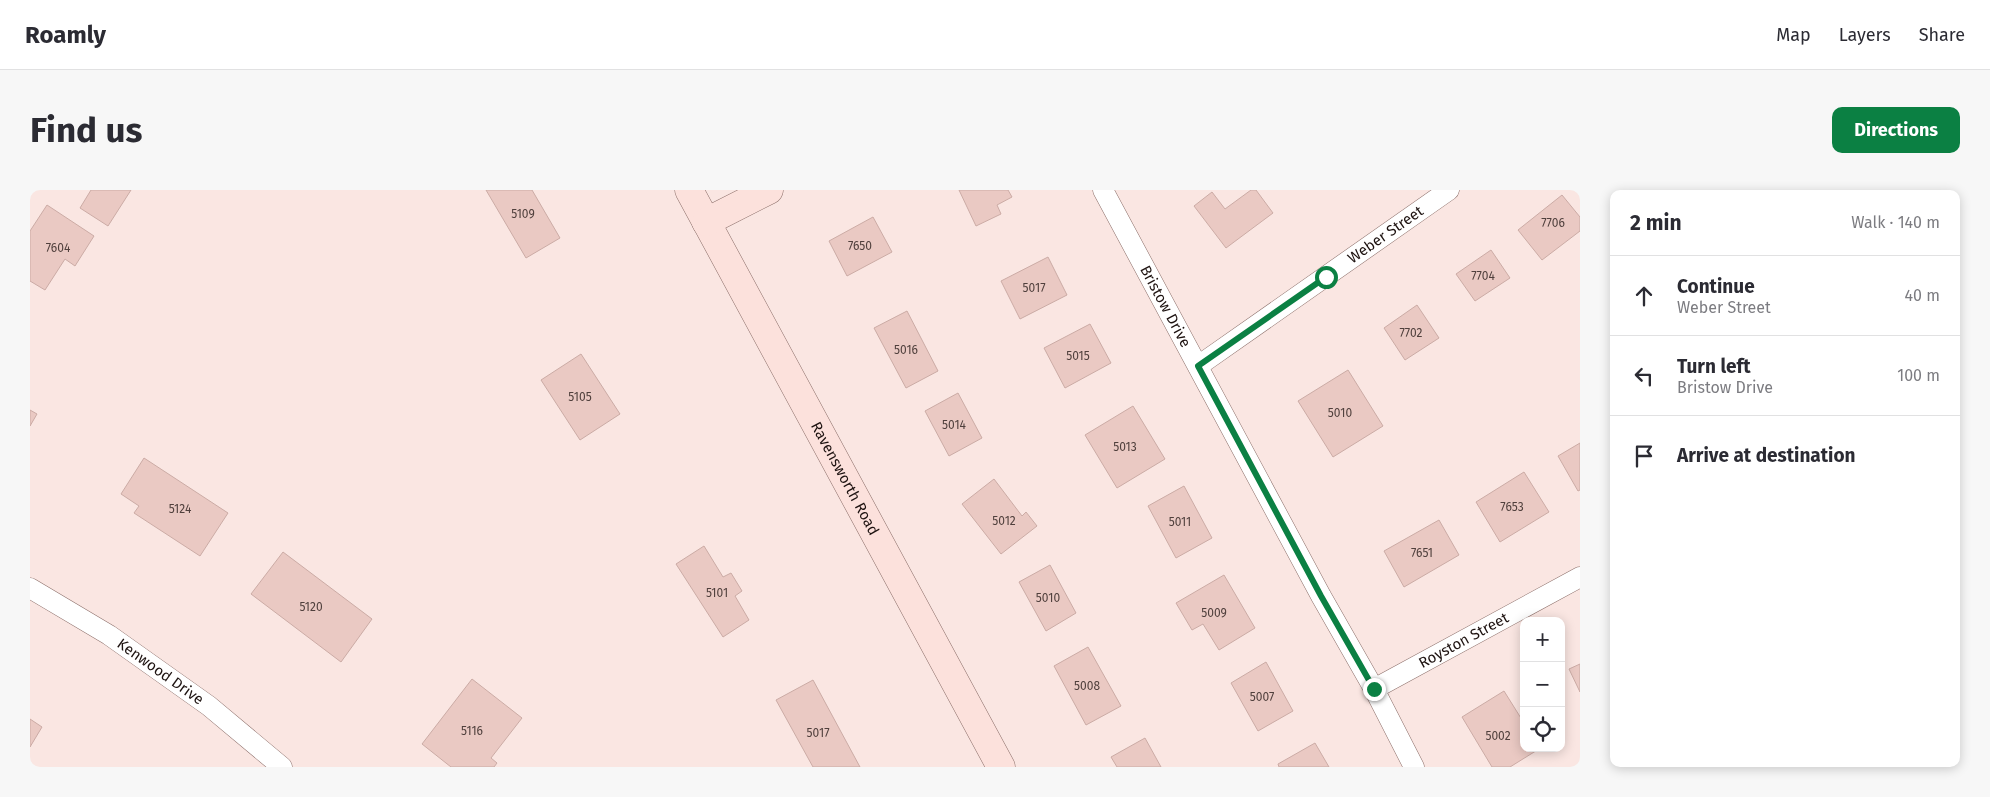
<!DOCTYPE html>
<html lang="en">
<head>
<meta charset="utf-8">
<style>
	body { margin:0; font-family:"Fira Sans",sans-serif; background:#f7f7f7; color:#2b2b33 }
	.controls { position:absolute; right:15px; bottom:15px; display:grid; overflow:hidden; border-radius:10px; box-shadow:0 2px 12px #0003 }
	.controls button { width:45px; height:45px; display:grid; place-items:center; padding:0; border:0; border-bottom:1px solid #e1e1e2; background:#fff; color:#2b2b33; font:25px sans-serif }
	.stop { position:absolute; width:15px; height:15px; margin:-11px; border:4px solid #0b8043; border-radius:50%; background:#fff }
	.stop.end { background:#0b8043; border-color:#fff; box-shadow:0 1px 5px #0008 }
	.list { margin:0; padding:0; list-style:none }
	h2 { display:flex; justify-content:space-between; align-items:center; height:65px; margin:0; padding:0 20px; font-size:21px }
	h2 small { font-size:16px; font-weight:400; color:#7c7c81 }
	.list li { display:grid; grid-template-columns:32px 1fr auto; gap:15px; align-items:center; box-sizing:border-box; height:80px; padding:0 20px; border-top:1px solid #e1e1e2 }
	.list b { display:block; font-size:19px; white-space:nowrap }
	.list p { margin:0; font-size:16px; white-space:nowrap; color:#7c7c81 }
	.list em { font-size:16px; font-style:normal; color:#7c7c81 }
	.icon { flex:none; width:28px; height:28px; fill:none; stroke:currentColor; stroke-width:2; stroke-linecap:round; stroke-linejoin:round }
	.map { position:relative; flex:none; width:1550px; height:577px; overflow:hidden; border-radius:10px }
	header { display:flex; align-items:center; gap:30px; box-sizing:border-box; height:70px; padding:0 25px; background:#fff; border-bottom:1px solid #e1e1e2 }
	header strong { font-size:24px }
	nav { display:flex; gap:28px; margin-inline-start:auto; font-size:18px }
	.intro { display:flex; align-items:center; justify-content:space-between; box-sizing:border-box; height:120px; padding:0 30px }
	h1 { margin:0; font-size:35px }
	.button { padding:12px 22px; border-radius:10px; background:#0b8043; color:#fff; font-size:18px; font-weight:700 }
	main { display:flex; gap:30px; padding:0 30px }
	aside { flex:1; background:#fff; border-radius:10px; box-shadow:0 2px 12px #0003 }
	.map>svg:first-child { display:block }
	.building { fill:#eac9c3; stroke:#cbaba5 }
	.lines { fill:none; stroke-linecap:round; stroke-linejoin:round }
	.street-casing { stroke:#8b6e69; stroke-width:21 }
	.secondary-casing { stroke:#8b6e69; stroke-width:29 }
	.street { stroke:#fff; stroke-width:20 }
	.secondary { stroke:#fce1dc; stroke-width:28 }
	.route { stroke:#0b8043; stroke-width:6 }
	.labels { text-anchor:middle; stroke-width:4; stroke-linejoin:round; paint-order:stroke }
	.number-label { font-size:12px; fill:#50403d }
	.street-label { font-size:15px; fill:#1d1210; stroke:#fff }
</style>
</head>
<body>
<header>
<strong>Roamly</strong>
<nav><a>Map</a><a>Layers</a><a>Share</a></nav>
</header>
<div class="intro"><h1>Find us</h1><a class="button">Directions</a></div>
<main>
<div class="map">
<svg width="1550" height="577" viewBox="0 0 1550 577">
	<rect width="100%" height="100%" fill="#fae6e2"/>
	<path class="building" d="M61,0H101L78,36L50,18Z
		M456,0H502L530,48L496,68Z
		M929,0H978L982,7L967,15L971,24L946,36Z
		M1221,0H1226L1243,23L1196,58L1164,16L1182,2L1195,19Z
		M1532,5L1550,27V41L1512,70L1488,40Z
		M17,15L64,46L45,76L35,69L15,100L0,91V41Z
		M843,27L862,62L817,86L799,51Z
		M1461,60L1480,88L1445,111L1426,84Z
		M1018,67L1037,105L990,129L971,91Z
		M1387,115L1409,148L1375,170L1354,138Z
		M877,121L908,181L876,198L844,138Z
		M1060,134L1081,173L1035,198L1014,158Z
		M551,164L590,224L550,250L511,190Z
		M1318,180L1353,236L1303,267L1268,211Z
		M928,203L952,248L919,266L895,221Z
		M1103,216L1135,269L1087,298L1055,245Z
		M0,220L7,224L0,236Z
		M1550,253V300L1548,301L1528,266Z
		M114,268L198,323L170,366L104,323L109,316L91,304Z
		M1494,282L1519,322L1470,352L1446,312Z
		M964,289L992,326L996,322L1007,336L971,364L932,314Z
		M1154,296L1182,348L1146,368L1118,316Z
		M1409,330L1429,365L1374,397L1354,361Z
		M674,356L693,387L701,383L712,401L705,406L719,430L693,447L646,374Z
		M253,362L342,429L311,472L221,404Z
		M1020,375L1046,423L1016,441L989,392Z
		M1194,385L1225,438L1189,460L1173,434L1162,440L1146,413Z
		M1058,457L1091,516L1056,535L1024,476Z
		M1236,472L1263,521L1228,541L1201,493Z
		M1550,474V502L1539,479Z
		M442,489L492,528L461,568L467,573L464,577H421L392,554Z
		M783,490L830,577H783L746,510Z
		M1474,501L1494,533V558L1509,559L1480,577H1462L1432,527Z
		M0,529L12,537L0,557Z
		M1115,548L1131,577H1087L1081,567Z
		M1285,553L1299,577H1249L1248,574Z"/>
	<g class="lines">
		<g class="street-casing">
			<g id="street">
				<path id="s1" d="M1073,0L1291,406L1344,499L1384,577"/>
				<path id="s2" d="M1168,176L1419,0"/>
				<path id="s3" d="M0,398L79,445L179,516L252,577"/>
				<path id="s4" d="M1344,499L1550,387"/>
			</g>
		</g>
		<g class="secondary-casing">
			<g id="secondary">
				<path id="s5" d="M659,0L971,577"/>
				<path d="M676,32L739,0"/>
			</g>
		</g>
		<use href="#street" class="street"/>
		<use href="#secondary" class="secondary"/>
	</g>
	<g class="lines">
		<path class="route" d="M1296,87L1168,176L1291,406L1344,499"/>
	</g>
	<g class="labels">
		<g class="number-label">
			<text x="493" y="28">5109</text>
			<text x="1523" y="37">7706</text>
			<text x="830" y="60">7650</text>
			<text x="28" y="62">7604</text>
			<text x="1453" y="90">7704</text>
			<text x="1004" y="102">5017</text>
			<text x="1381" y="147">7702</text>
			<text x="876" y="164">5016</text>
			<text x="1048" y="170">5015</text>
			<text x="550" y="211">5105</text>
			<text x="1310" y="227">5010</text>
			<text x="924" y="239">5014</text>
			<text x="1095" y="261">5013</text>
			<text x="1482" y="321">7653</text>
			<text x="150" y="323">5124</text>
			<text x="974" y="335">5012</text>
			<text x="1150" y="336">5011</text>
			<text x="1392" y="367">7651</text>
			<text x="687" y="407">5101</text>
			<text x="1018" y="412">5010</text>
			<text x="281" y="421">5120</text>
			<text x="1184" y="427">5009</text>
			<text x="1057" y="500">5008</text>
			<text x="1232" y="511">5007</text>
			<text x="442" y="545">5116</text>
			<text x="788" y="547">5017</text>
			<text x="1468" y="550">5002</text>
		</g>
		<g class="street-label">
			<text dy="5" stroke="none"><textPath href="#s2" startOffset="229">Weber Street</textPath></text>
			<text dy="5" stroke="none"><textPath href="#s1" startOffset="132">Bristow Drive</textPath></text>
			<text dy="5" stroke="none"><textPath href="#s5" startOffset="328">Ravensworth Road</textPath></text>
			<text dy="5" stroke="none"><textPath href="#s4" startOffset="102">Royston Street</textPath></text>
			<text dy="5" stroke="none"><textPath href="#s3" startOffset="155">Kenwood Drive</textPath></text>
		</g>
	</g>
</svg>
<div class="controls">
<button>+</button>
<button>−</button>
<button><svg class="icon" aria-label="locate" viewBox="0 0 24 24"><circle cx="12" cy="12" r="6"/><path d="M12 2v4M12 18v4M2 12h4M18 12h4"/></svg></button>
</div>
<div class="stop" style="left:1296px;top:87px"></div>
<div class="stop end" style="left:1344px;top:499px"></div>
</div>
<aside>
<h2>2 min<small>Walk · 140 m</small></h2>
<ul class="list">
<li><svg class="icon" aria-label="ahead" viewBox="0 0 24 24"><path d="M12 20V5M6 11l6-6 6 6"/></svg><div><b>Continue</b><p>Weber Street</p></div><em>40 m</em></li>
<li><svg class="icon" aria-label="left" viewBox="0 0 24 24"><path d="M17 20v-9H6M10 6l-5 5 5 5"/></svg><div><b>Turn left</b><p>Bristow Drive</p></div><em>100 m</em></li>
<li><svg class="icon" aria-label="arrive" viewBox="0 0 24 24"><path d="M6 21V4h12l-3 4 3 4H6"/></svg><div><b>Arrive at destination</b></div></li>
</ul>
</aside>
</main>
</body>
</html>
